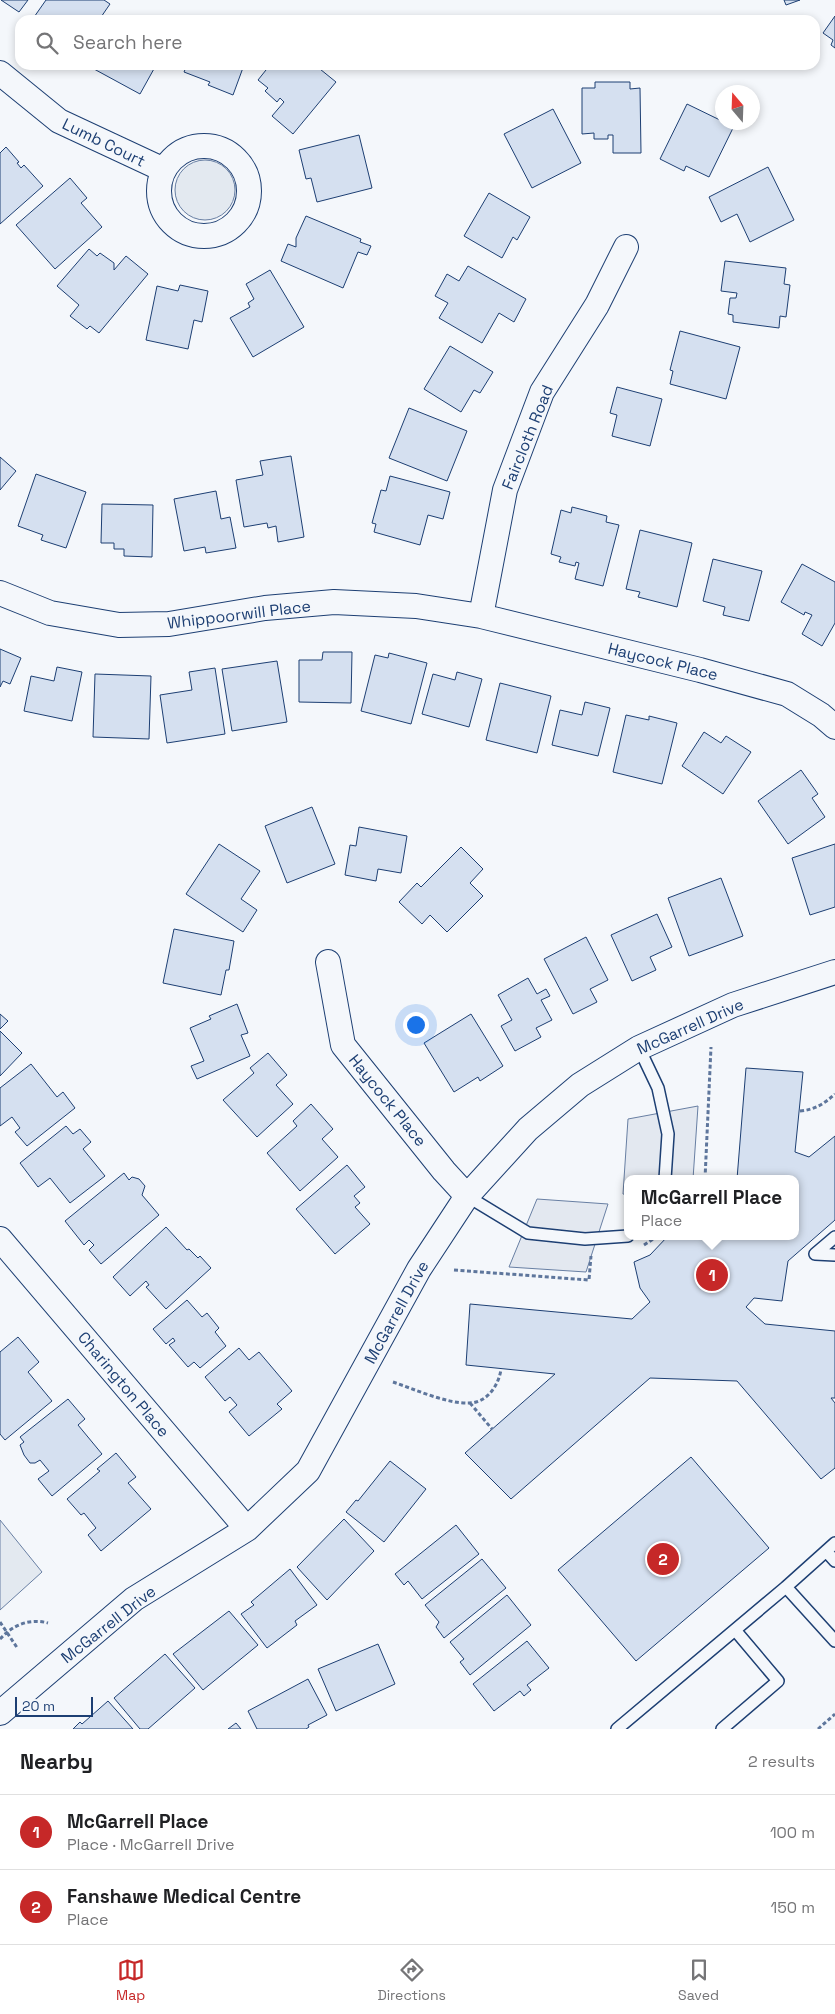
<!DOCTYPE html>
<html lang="en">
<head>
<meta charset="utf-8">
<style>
	body { margin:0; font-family:"Space Grotesk",sans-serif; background:#f6f6f6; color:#202124 }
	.compass { position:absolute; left:715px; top:85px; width:45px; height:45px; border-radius:50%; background:#fff; box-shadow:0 2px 8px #0003; rotate:341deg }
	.scale { position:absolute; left:15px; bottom:12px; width:78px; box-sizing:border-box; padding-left:5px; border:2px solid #1d3f73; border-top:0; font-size:14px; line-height:18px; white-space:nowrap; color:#1d3f73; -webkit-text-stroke:4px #f4f7fb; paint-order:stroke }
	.you { position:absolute; left:415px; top:1024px; width:18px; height:18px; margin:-12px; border:4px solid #fff; border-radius:50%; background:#1a73e8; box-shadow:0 0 0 8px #1a73e833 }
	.badge { display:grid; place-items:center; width:32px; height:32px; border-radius:50%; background:#c62828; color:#fff; font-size:16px; font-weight:700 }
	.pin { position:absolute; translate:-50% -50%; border:2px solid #fff; box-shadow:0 1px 5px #0006 }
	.popup { position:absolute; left:624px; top:1175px; width:175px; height:65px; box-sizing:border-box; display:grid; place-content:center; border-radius:10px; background:#fff; filter:drop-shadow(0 1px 4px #0005); font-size:16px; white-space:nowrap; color:#757577 }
	.popup b { font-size:19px; color:#202124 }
	.popup::after { content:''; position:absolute; left:50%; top:100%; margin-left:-10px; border:10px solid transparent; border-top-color:#fff }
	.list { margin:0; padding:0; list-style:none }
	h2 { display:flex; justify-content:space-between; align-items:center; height:65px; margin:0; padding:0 20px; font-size:21px }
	h2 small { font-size:16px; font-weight:400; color:#757577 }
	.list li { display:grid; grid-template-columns:32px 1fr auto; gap:15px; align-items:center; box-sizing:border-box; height:75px; padding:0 20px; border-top:1px solid #e0e0e0 }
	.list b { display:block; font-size:19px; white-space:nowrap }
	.list p { margin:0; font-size:16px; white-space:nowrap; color:#757577 }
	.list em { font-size:16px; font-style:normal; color:#757577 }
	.icon { flex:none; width:28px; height:28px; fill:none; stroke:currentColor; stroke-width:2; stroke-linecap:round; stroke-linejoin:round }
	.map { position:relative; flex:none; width:835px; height:1729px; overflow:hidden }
	.search { position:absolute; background:#fff; box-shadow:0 2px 8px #0003; left:15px; right:15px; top:15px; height:55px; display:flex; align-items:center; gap:12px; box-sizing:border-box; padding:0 18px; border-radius:15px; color:#757577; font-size:19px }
	.sheet { height:215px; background:#fff }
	nav { display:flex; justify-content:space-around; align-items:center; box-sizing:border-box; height:70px; border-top:1px solid #e0e0e0; background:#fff; font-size:14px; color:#757577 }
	nav a { display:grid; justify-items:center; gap:2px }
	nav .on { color:#c62828 }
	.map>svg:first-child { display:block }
	.green { fill:#e3e9f0; stroke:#687fa3 }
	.parking { fill:#e3e8f0; stroke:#687fa3 }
	.building { fill:#d5e0f0; stroke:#1d3f73 }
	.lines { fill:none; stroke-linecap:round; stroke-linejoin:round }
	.lane-casing { stroke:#1d3f73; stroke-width:14 }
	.street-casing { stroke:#1d3f73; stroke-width:26 }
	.path { stroke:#5e769c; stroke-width:3; stroke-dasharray:4 2.5; stroke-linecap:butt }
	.lane { stroke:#f4f7fb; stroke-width:11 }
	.street { stroke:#f4f7fb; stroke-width:24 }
	.labels { text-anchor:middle; stroke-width:4; stroke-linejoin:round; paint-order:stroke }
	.street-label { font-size:16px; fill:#1d3f73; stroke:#f4f7fb }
</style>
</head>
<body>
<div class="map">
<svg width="835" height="1729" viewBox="0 0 835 1729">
	<rect width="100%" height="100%" fill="#f4f7fb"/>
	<path class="green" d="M175 190a30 30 0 1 1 60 0a30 30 0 1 1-60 0Z
		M0,1520L42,1572L0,1610Z"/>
	<path class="parking" d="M698,1106L693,1179H628V1195L623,1194L628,1119Z
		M537,1199L608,1204L586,1272L509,1267Z"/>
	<path class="building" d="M1,0H28L19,12Z
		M46,0H104L110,4L99,20H32Z
		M784,0H800L786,5Z
		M835,16V48L831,45L833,40L823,33Z
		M96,65H152L155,67L140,94L94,69Z
		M187,65H244L233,95L208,85L210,82L184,72Z
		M270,65H315L336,82L293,134L272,116L284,102L280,98L277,102L265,91L268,88L258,80Z
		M595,82H630V89L640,88L641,153H613V135H608V139H594V133L582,134V88H595Z
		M687,104L722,121V122L734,126L709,177L686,166L684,171L660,159Z
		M553,109L581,163L532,188L504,134Z
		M359,135L372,188L317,202L311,178L306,179L299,150Z
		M6,147L19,162L17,163L21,168L24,165L43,186L0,224V153Z
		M768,167L794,220L750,242L737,214L721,222L709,197Z
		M70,178L87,198L81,203L102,227L55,269L16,225Z
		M489,193L530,217L517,240L513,237L502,258L464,236Z
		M306,216L361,239L360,242L371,246L367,255L358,252L343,288L281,261L288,244L296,247V238Z
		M89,249L97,256L100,253L114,263V270L126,256L148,274L99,333L90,326L87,329L70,316L79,305L57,286Z
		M725,261L786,268L784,284L790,285L786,317L780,316L779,328L733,322V315L728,314L730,298H736L737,293L721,291Z
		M468,266L526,299L514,322L499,313L482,343L439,318L448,303L435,296L447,274L459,281Z
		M270,270L304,327L253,357L230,318L250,307L248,303L254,299L246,284Z
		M180,285L208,291L202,322L194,320L188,349L146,340L157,286L178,291Z
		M680,331L740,347L726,399L670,384L673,371L670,370Z
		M450,346L493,372L480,393L474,390L461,412L424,389Z
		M617,387L662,399L650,446L612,436L617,415L610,413Z
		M409,408L467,431L447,481L389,458Z
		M291,456L304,537L278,542L276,526L268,528L267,523L244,527L236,480L263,475L260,461Z
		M0,457L16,471L0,490Z
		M36,474L86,492L66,548L41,540L43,535L18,526Z
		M390,476L450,492L443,519L428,515L420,545L374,532L376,524L372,523L381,490L386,491Z
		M216,491L221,519L230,517L236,548L206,553L205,547L184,551L174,499Z
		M102,504L153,505L152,557L124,556V549H114V543H101Z
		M572,507L607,516L606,522L619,525L603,586L575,579L579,563L576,562L575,566L559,562L561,557L551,554L561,510L571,513Z
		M640,530L692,543L677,607L638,597L640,592L626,589Z
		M713,559L762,571L749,621L723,615L725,607L703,601Z
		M802,564L835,582V623L822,646L802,634L812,615L805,612L804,615L781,602Z
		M0,649L21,658L10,684L3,681L0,687Z
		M323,652H352L351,703L299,702V660H322Z
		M389,653L427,663L411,724L361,711L375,655L388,658Z
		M277,661L287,722L232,731L222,669Z
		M57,667L82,672L72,721L24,711L31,676L54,681Z
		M215,668L225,734L167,743L160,695L192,690L189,672Z
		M457,672L482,679L469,727L422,714L433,674L455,680Z
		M95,674L151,676L149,739L93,737Z
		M500,683L551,696L537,753L486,740Z
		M585,702L610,708L598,756L552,745L560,710L582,715Z
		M626,715L649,720V716L677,723L662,784L613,772Z
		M704,732L721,743L726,736L751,752L723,794L682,766Z
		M801,770L818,794L812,798L825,817L788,844L758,801Z
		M312,807L335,864L287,883L265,826Z
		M359,827L407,836L401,873L378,869L376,881L345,875L350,845L356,846Z
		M219,844L260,871L241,899L257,910L243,932L186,894Z
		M835,844V907L810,915L792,858Z
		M461,847L483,869L470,883L483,896L447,932L430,915L422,924L399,902L417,883L421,887Z
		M721,878L743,936L689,956L668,898Z
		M657,914L672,947L650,957L656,970L632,981L611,935Z
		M174,929L234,941L229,970H226L221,995L163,983Z
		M586,937L608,980L590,989L597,1002L573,1014L544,959Z
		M528,978L537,994L546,989L550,996L541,1000L552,1020L536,1028L541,1037L515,1051L501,1026L512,1020L498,995Z
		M237,1004L248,1033L241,1035L250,1056L197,1079L191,1066L204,1061L190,1028L211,1019L209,1016Z
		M0,1014L8,1021L0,1029Z
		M471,1014L503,1066L480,1081L478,1077L454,1092L424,1043Z
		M0,1031L22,1053L0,1076Z
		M268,1053L287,1075L276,1085L293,1104L257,1137L223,1100L254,1073L250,1068Z
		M31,1064L57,1097L63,1092L75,1108L27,1146L15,1132L20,1128L12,1117L0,1126V1088Z
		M746,1068L803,1072L795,1152L809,1157L835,1136V1220L788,1261L782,1301L754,1298L746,1307L765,1324L835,1331V1398H831L835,1403V1468L821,1479L737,1381L650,1378L511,1499L465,1453L555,1374L466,1365L470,1304L632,1319L650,1302L640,1288L634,1262L650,1255L668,1236H796V1179H737Z
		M311,1104L333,1129L322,1139L338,1157L300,1191L267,1153L297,1126L293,1121Z
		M66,1126L73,1134L80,1129L91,1142L83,1149L105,1176L70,1203L50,1178L38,1187L20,1163Z
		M347,1165L365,1187L354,1196L360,1203L355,1207L370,1224L335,1254L296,1209Z
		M124,1173L129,1180L132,1177L139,1179L145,1186L142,1195L159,1215L101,1264L89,1250L94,1245L89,1240L84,1245L65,1221Z
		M166,1227L187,1250L189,1249L198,1258L200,1256L211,1268L166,1309L146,1287L149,1285L146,1281L130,1296L113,1277Z
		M187,1300L202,1317L207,1313L219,1328L215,1332L226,1346L200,1368L194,1362L188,1367L169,1345L175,1341L173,1338L166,1344L153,1329Z
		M18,1337L39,1362L28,1372L52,1401L5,1440L0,1434V1352Z
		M239,1348L249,1360L259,1352L292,1391L277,1404L282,1409L249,1436L229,1412L237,1405L230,1397L225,1401L205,1377Z
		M68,1399L85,1419L78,1425L102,1454L52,1496L38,1479L49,1471L40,1460L35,1463H30L24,1455L20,1445L24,1442L20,1437Z
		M116,1453L136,1477L128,1483L151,1509L101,1551L88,1535L96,1528L84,1513L81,1515L67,1499L100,1471L97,1469Z
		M691,1457L769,1548L636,1661L558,1570Z
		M390,1461L426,1489L384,1542L346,1512L356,1500L358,1501Z
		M344,1519L374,1551L327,1600L297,1567Z
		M456,1525L479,1554L422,1599L408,1581L404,1585L395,1574Z
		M482,1559L506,1588L444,1638L436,1627L439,1622L425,1605Z
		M290,1569L317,1605L295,1621L297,1625L267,1648L241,1614L254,1605L251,1602Z
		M507,1595L531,1625L470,1675L460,1662L464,1659L450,1642Z
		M229,1611L258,1645L203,1690L173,1654Z
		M527,1641L549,1668L527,1685L531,1690L524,1696L520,1691L494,1711L473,1684Z
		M378,1644L395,1684L336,1711L318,1669Z
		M165,1654L195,1688L148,1729H140L114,1698Z
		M308,1679L327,1715L308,1725L309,1727L306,1729H257L248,1711Z
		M108,1701L133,1729H73L80,1722L82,1724Z
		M236,1723L241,1729H228Z"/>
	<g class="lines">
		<g class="lane-casing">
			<path id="lane" d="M639,1048L658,1088L668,1134L665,1179
				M467,1196L528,1233L585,1239L628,1236
				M835,1237L815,1254L835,1255
				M826,1551L835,1561
				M786,1587L835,1543
				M617,1729L786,1587L835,1641
				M722,1729L778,1681L735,1630"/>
		</g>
		<g class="street-casing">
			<path id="street" d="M0,73L59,121L164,170
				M159 191a45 45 0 1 1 90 0a45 45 0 1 1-90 0Z
				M0,593L50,613L119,625L169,624L265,608L334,602L416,606L481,616L700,670L787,694L821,715L835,727
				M481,616L505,490L542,392L597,305L626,247
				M328,962L343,1045L444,1171L467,1196
				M0,1239L247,1529
				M0,1713L134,1599L247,1529L308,1471L419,1269L467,1196L528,1129L580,1085L639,1048L733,1005L835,972"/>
		</g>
		<path class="path" d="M800,1111C814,1110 824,1104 835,1094
			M705,1179L711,1047
			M644,1245L658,1236
			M454,1270L589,1280L591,1256
			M393,1382C414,1389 447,1404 469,1403C487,1403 499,1385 501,1369
			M470,1403L492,1429
			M0,1622L18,1649
			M0,1639C13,1625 29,1618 48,1623
			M818,1729L835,1714"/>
		<use href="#lane" class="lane"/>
		<use href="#street" class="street"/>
	</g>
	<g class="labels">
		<g class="street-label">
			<text transform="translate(104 142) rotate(26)" y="6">Lumb Court</text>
			<text transform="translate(527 437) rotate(-68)" y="6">Faircloth Road</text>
			<text transform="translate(239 614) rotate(-7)" y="6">Whippoorwill Place</text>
			<text transform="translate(663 661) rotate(14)" y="6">Haycock Place</text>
			<text transform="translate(690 1026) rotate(-24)" y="6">McGarrell Drive</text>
			<text transform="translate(388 1100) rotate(51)" y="6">Haycock Place</text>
			<text transform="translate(396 1312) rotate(-61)" y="6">McGarrell Drive</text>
			<text transform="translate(124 1384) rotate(50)" y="6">Charington Place</text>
			<text transform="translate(108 1624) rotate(-38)" y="6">McGarrell Drive</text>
		</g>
	</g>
</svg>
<svg class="compass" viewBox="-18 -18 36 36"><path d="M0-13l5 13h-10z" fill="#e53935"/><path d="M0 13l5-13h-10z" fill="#757577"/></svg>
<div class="scale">20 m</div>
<div class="you"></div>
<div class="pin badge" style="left:712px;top:1275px">1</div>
<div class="popup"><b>McGarrell Place</b>Place</div>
<div class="pin badge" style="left:663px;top:1559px">2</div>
<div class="search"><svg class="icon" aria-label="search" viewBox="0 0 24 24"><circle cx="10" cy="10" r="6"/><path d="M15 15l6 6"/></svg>Search here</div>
</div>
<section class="sheet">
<h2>Nearby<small>2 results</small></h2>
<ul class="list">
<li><span class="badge">1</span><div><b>McGarrell Place</b><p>Place · McGarrell Drive</p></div><em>100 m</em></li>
<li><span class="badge">2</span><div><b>Fanshawe Medical Centre</b><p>Place</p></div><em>150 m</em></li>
</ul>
</section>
<nav>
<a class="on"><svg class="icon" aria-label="map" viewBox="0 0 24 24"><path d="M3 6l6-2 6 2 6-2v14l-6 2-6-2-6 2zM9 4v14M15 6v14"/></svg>Map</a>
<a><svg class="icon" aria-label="directions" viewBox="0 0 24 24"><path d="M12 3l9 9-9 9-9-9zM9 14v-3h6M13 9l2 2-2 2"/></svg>Directions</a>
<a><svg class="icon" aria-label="saved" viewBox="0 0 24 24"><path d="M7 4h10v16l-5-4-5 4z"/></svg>Saved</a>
</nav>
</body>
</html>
